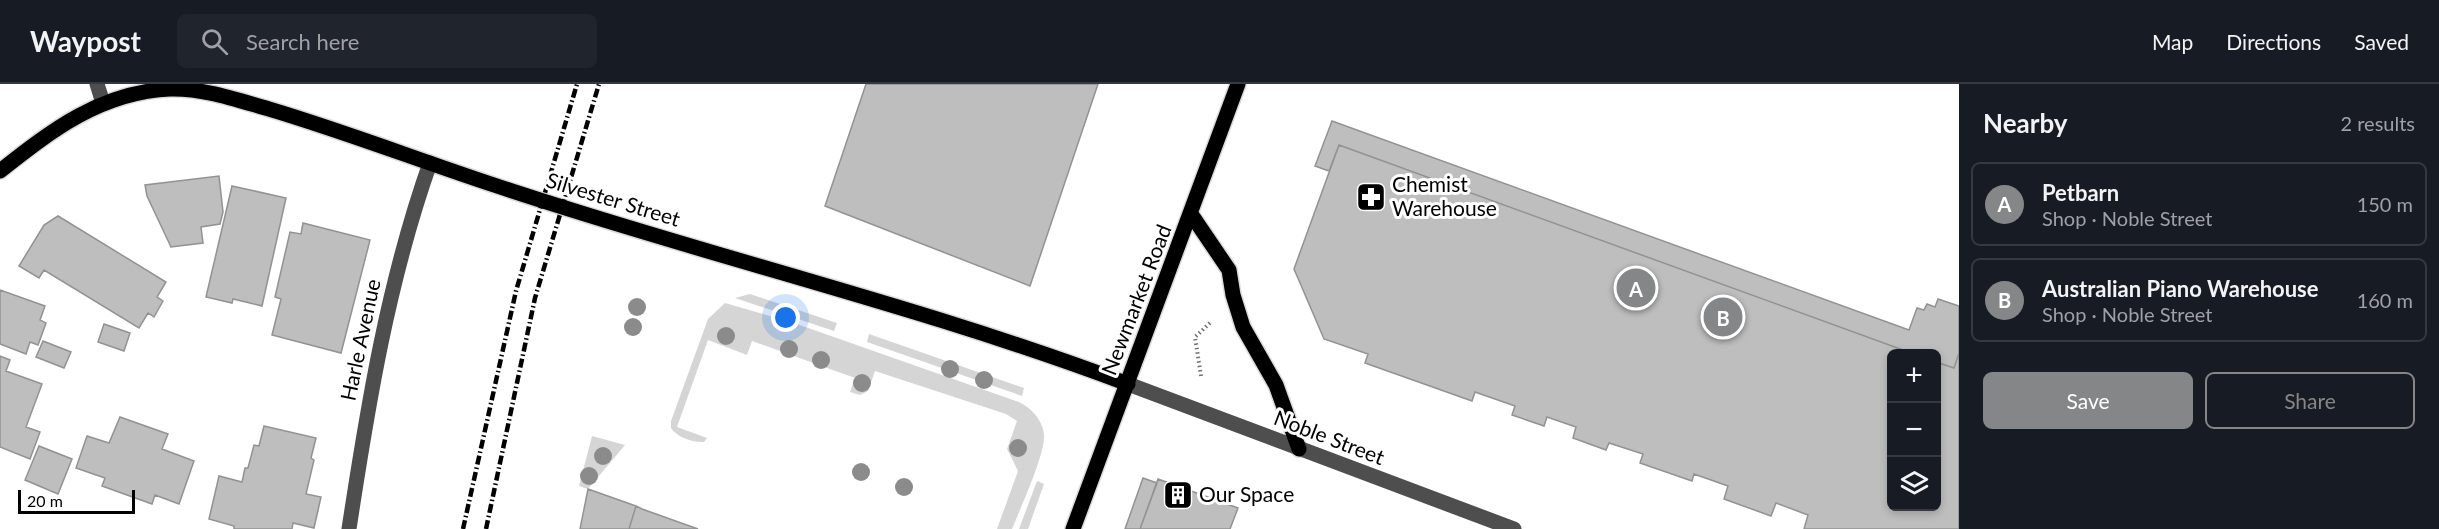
<!DOCTYPE html>
<html lang="en">
<head>
<meta charset="utf-8">
<style>
	body { margin:0; font-family:Lato,sans-serif; background:#20242c; color:#f1f3f6 }
	.controls { position:absolute; right:18px; bottom:18px; display:grid; overflow:hidden; border-radius:9px; box-shadow:0 3px 9px #0003 }
	.controls button { width:54px; height:54px; display:grid; place-items:center; padding:0; border:0; border-bottom:2px solid #363941; background:#171b24; color:#f1f3f6; font:30px sans-serif }
	.scale { position:absolute; left:18px; bottom:15px; width:117px; box-sizing:border-box; padding-left:6px; border:3px solid #000; border-top:0; font-size:16px; line-height:21px; white-space:nowrap; color:#000; -webkit-text-stroke:4px #fff; paint-order:stroke }
	.you { position:absolute; left:786px; top:234px; width:21px; height:21px; margin:-15px; border:4px solid #fff; border-radius:50%; background:#1a73e8; box-shadow:0 0 0 9px #1a73e833 }
	.badge { display:grid; place-items:center; width:39px; height:39px; border-radius:50%; background:#858687; color:#fff; font-size:20px; font-weight:700 }
	.pin { position:absolute; translate:-50% -50%; border:3px solid #fff; box-shadow:0 2px 6px #0006 }
	.list { margin:0; padding:0; list-style:none }
	h2 { display:flex; justify-content:space-between; align-items:center; height:78px; margin:0; padding:0 24px; font-size:26px }
	h2 small { font-size:20px; font-weight:400; color:#9ea1a6 }
	.list li { display:grid; grid-template-columns:39px 1fr auto; gap:18px; align-items:center; box-sizing:border-box; height:84px; margin:0 12px 12px; padding:0 12px; border:2px solid #363941; border-radius:9px }
	.list b { display:block; font-size:22px; white-space:nowrap }
	.list p { margin:0; font-size:20px; white-space:nowrap; color:#9ea1a6 }
	.list em { font-size:20px; font-style:normal; color:#9ea1a6 }
	.actions { display:flex; gap:12px; padding:18px 24px }
	.actions a { flex:1; padding:14px 0; border:2px solid #858687; border-radius:9px; text-align:center; font-size:21px; color:#858687 }
	.actions .main { background:#858687; color:#fff }
	.icon { flex:none; width:33px; height:33px; fill:none; stroke:currentColor; stroke-width:2; stroke-linecap:round; stroke-linejoin:round }
	.map { position:relative; flex:none; width:1959px; height:445px; overflow:hidden }
	header { display:flex; align-items:center; gap:36px; box-sizing:border-box; height:84px; padding:0 30px; background:#171b24; border-bottom:2px solid #363941 }
	header strong { font-size:28px }
	nav { display:flex; gap:33px; margin-inline-start:auto; font-size:21px }
	.search { width:420px; height:54px; background:#20242c; display:flex; align-items:center; gap:15px; box-sizing:border-box; padding:0 21px; border-radius:9px; color:#9ea1a6; font-size:22px }
	main { display:flex }
	aside { flex:1; background:#171b24 }
	.map>svg:first-child { display:block }
	.green { fill:#d5d5d5 }
	.building { fill:#bebebe; stroke:#929292; stroke-width:1.5 }
	.lines { fill:none; stroke-linecap:round; stroke-linejoin:round }
	.major-casing { stroke:#dbdbdb; stroke-width:18 }
	.path { stroke:#707070; stroke-width:4; stroke-dasharray:1.5 3; stroke-linecap:butt }
	.minor { stroke:#4e4e4e; stroke-width:15 }
	.major { stroke:#000; stroke-width:15 }
	.rail { stroke:#000; stroke-width:4.5; stroke-dasharray:9 3 1.5 3; stroke-linecap:butt }
	.tree { fill:#8b8b8b }
	.labels { text-anchor:middle; stroke-width:6; stroke-linejoin:round; paint-order:stroke }
	.poi-label { font-size:21px; fill:#000; stroke:#fff; text-anchor:start }
	.street-label { font-size:21px; fill:#000; stroke:#fff }
</style>
</head>
<body>
<header>
<strong>Waypost</strong>
<div class="search"><svg class="icon" aria-label="search" viewBox="0 0 24 24"><circle cx="10" cy="10" r="6"/><path d="M15 15l6 6"/></svg>Search here</div>
<nav><a>Map</a><a>Directions</a><a>Saved</a></nav>
</header>
<main>
<div class="map">
<svg width="1959" height="445" viewBox="0 0 1959 445">
	<rect width="100%" height="100%" fill="#fff"/>
	<path class="green" d="M750,210L837,239L834,247L735,214Z
		M725,219L794,239L1019,318C1032,325 1042,335 1044,350C1046,369 1020,425 1012,445H997L1018,387L1007,365L1017,337L1006,330L875,287L868,307L860,311L850,308L855,294L752,257L747,271L708,256L677,343L707,354L704,358C693,359 677,353 671,344V337L708,235Z
		M869,250L1024,304L1022,312L867,258Z
		M592,352L625,361L588,405L579,402Z
		M1037,397L1044,400L1028,445H1019Z"/>
	<path class="building" d="M866,0H1098L1030,202L825,122Z
		M1332,37L1909,246L1917,224L1924,226L1927,220L1935,223L1938,215L1959,222V269L1954,284L1936,278V270H1914L1339,61L1329,87L1315,82Z
		M1339,61L1914,270H1892V422H1936V278L1954,284L1959,269V445H1804L1808,431L1776,419L1771,432L1724,415L1728,402L1694,390L1692,397L1640,379L1643,370L1609,359L1606,366L1573,354L1576,343L1547,333L1544,342L1512,331L1515,322L1475,308L1472,317L1365,279L1368,270L1324,255L1294,185Z
		M219,92L223,128L220,140L201,143L203,159L171,163L147,112L145,101Z
		M232,102L286,114L262,222L233,215L232,219L206,213Z
		M58,132L166,198L157,213L163,217L154,233L148,229L139,244L44,186L39,194L19,182L44,141Z
		M303,139L370,156L341,269L272,251L281,215L275,213L290,148L301,150Z
		M0,206L45,222L40,236L46,239L38,261L30,258L26,270L0,260Z
		M104,240L130,249L124,267L98,258Z
		M43,257L71,268L64,284L36,273Z
		M0,272L10,276L6,287L42,300L26,343L40,348L30,375L0,363Z
		M120,333L168,350L162,365L194,377L179,420L155,411L152,420L102,402L105,394L76,384L87,352L109,359Z
		M264,342L316,354L311,374L314,376L306,410L321,413L314,444L293,439L292,445H234V442L209,435L219,392L242,398L245,384H248L254,361L259,362Z
		M39,362L72,375L58,410L25,396Z
		M1143,394L1157,399L1140,445H1125Z
		M1158,395L1238,424L1230,445H1140Z
		M588,405L636,422L629,445H580Z
		M636,422L642,425L698,445H629Z"/>
	<g class="lines">
		<g class="major-casing">
			<path id="major" d="M0,87C52,46 101,8 170,5C204,4 237,16 269,25C346,48 421,77 497,102C706,172 922,222 1128,300
				M1191,130L1229,186L1233,211L1243,243L1276,301L1299,365
				M1073,445L1238,0"/>
		</g>
		<path class="path" d="M1201,292L1195,253L1212,237"/>
		<path class="minor" d="M97,0L103,19
			M1128,300L1514,445
			M349,445C368,320 388,198 430,79"/>
		<use href="#major" class="major"/>
		<path class="rail" d="M463,445L516,207L577,0
			M486,445L535,214L599,0"/>
	</g>
	<g class="tree">
		<circle cx="637" cy="223" r="9"/>
		<circle cx="633" cy="243" r="9"/>
		<circle cx="726" cy="252" r="9"/>
		<circle cx="789" cy="265" r="9"/>
		<circle cx="821" cy="276" r="9"/>
		<circle cx="950" cy="285" r="9"/>
		<circle cx="984" cy="296" r="9"/>
		<circle cx="862" cy="299" r="9"/>
		<circle cx="1018" cy="364" r="9"/>
		<circle cx="603" cy="372" r="9"/>
		<circle cx="861" cy="388" r="9"/>
		<circle cx="589" cy="392" r="9"/>
		<circle cx="904" cy="403" r="9"/>
	</g>
	<defs>
		<g id="pharmacy-square" transform="scale(1.5)"><rect x="-9" y="-9" width="18" height="18" rx="4" fill="#000" stroke="#fff"/><path d="M-2-6h4v4h4v4h-4v4h-4v-4h-4v-4h4Z" fill="#fff"/></g>
		<g id="building-square" transform="scale(1.5)"><rect x="-9" y="-9" width="18" height="18" rx="4" fill="#000" stroke="#fff"/><path d="M-4-6H4V6H1V3H-1V6H-4ZM-2.5-4.3h1.7v1.8h-1.7ZM.8-4.3h1.7v1.8H.8ZM-2.5-1h1.7V.8h-1.7ZM.8-1h1.7V.8H.8Z" fill="#fff"/></g>
	</defs>
	<g fill-rule="evenodd">
		<use href="#pharmacy-square" x="1371" y="113"/>
		<use href="#building-square" x="1178" y="411"/>
	</g>
	<g class="labels">
		<g class="poi-label">
			<text x="1392" y="108">Chemist<tspan x="1392" dy="24">Warehouse</tspan></text>
			<text x="1199" y="418">Our Space</text>
		</g>
		<g class="street-label">
			<text transform="translate(613 116) rotate(17)" y="7">Silvester Street</text>
			<text transform="translate(1137 216) rotate(-69)" y="7">Newmarket Road</text>
			<text transform="translate(361 256) rotate(-78)" y="7">Harle Avenue</text>
			<text transform="translate(1329 354) rotate(21)" y="7">Noble Street</text>
		</g>
	</g>
</svg>
<div class="controls">
<button>+</button>
<button>−</button>
<button><svg class="icon" aria-label="layers" viewBox="0 0 24 24"><path d="M12 4l9 5-9 5-9-5zM3 14l9 5 9-5"/></svg></button>
</div>
<div class="scale">20 m</div>
<div class="you"></div>
<div class="pin badge" style="left:1636px;top:204px">A</div>
<div class="pin badge" style="left:1723px;top:233px">B</div>
</div>
<aside>
<h2>Nearby<small>2 results</small></h2>
<ul class="list">
<li><span class="badge">A</span><div><b>Petbarn</b><p>Shop · Noble Street</p></div><em>150 m</em></li>
<li><span class="badge">B</span><div><b>Australian Piano Warehouse</b><p>Shop · Noble Street</p></div><em>160 m</em></li>
</ul>
<div class="actions"><a class="main">Save</a><a>Share</a></div>
</aside>
</main>
</body>
</html>
